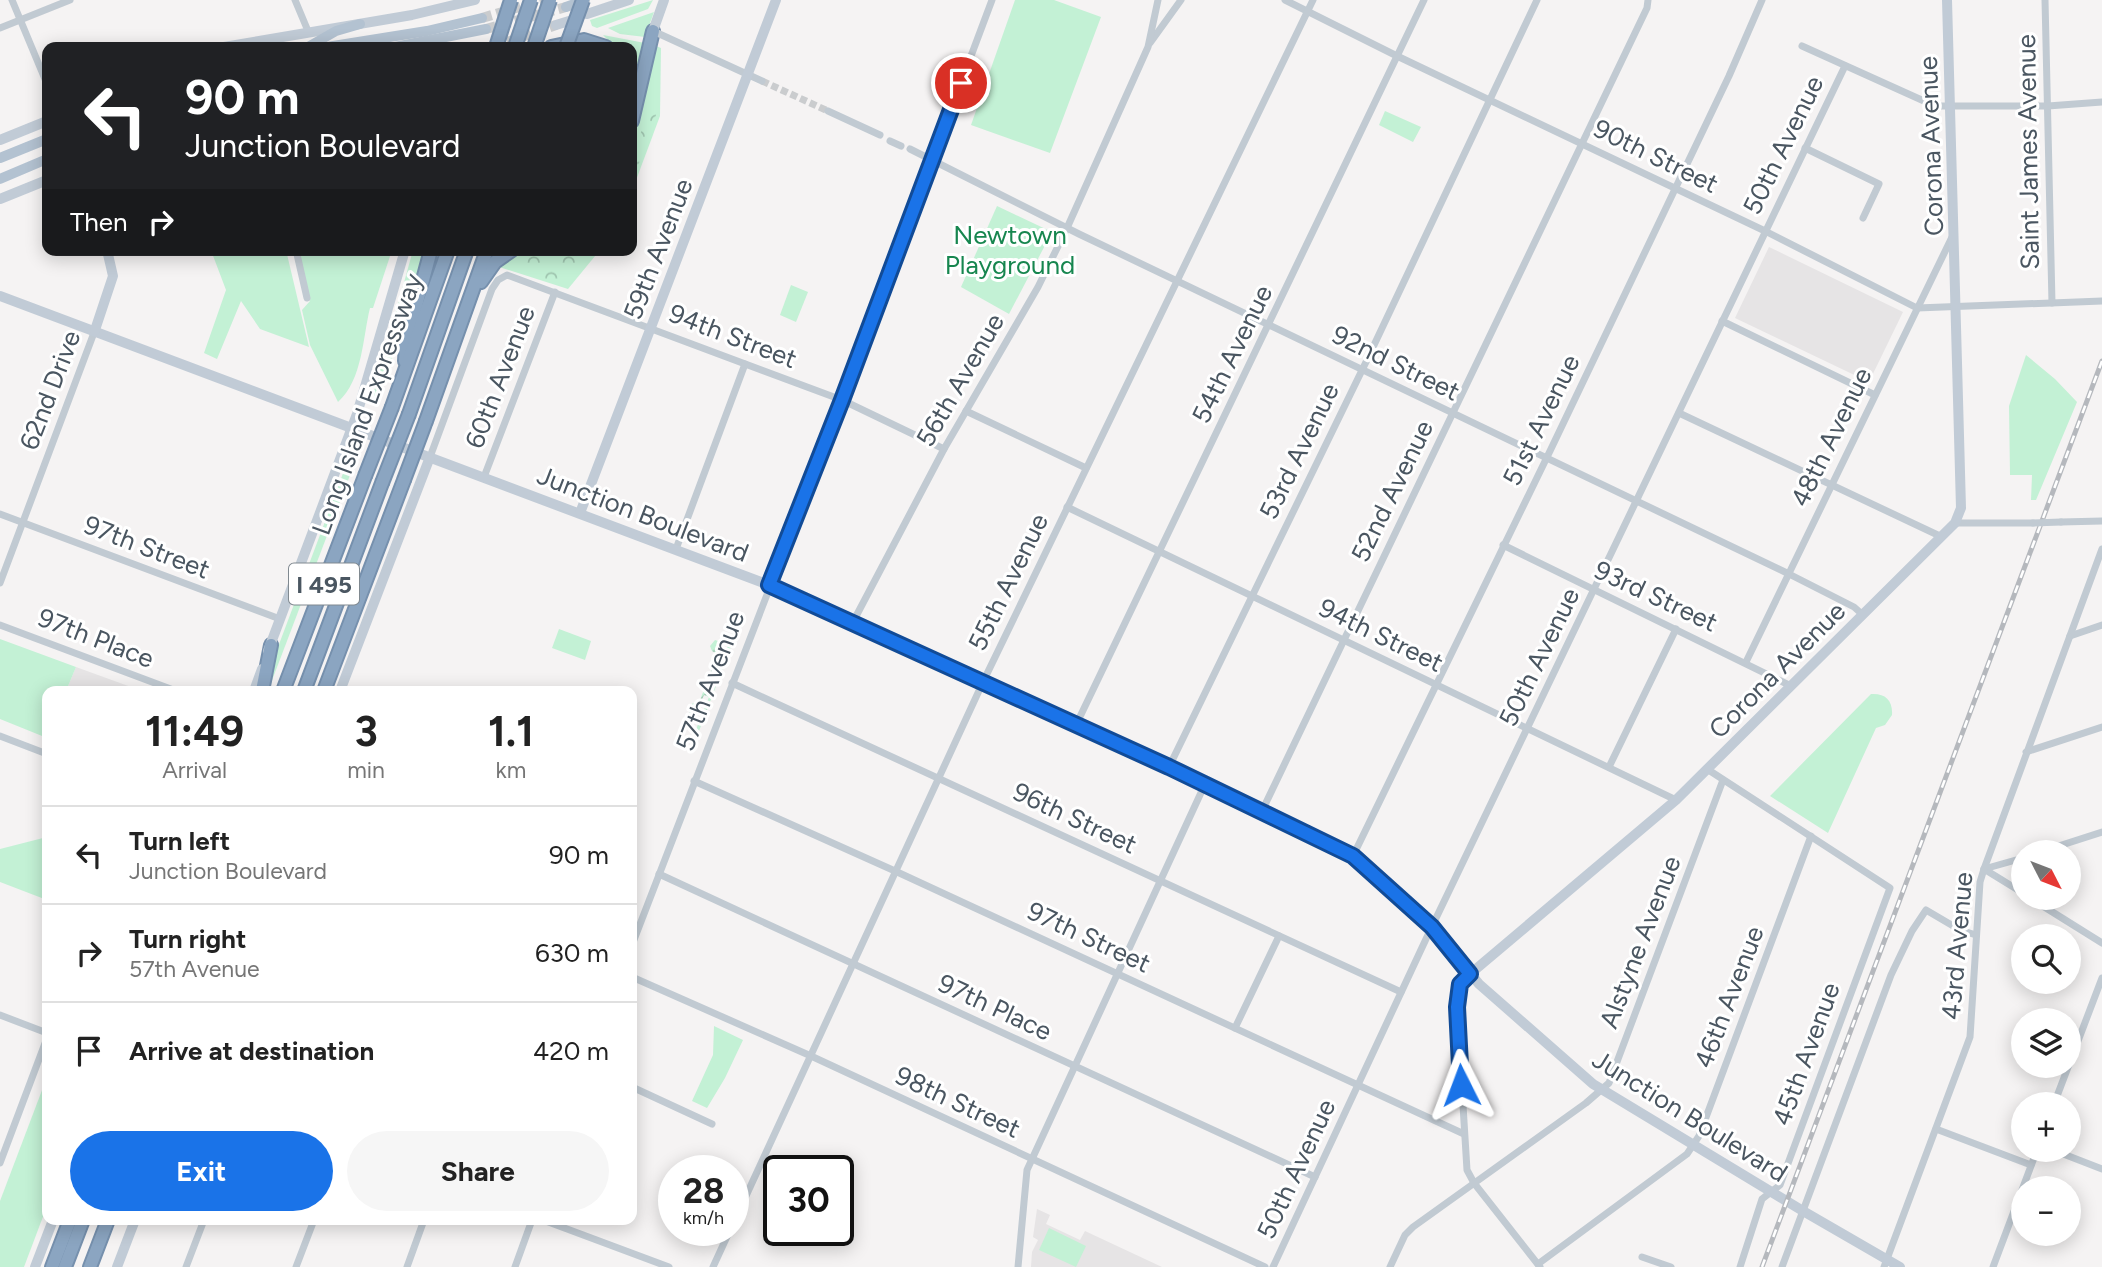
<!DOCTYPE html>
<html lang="en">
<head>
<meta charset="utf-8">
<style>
  body { margin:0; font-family:Figtree,sans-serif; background:#f6f6f6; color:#222; height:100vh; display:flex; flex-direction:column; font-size:26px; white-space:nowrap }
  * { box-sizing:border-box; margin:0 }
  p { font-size:23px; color:#767676 }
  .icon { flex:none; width:38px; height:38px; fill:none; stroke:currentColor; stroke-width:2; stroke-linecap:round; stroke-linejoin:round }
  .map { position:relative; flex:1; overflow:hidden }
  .panel { position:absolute; left:42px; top:686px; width:595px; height:539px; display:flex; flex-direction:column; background:#fff; border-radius:14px; box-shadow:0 4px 18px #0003 }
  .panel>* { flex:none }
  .banner { position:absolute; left:42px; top:42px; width:595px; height:214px; border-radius:14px; box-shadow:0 4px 18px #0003; background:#202124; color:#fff; overflow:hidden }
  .needle { width:46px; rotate:132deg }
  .buttons { position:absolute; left:2011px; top:840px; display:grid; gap:14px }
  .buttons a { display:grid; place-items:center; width:70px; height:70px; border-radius:50%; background:#fff; box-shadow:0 4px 18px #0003; font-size:35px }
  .speed { position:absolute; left:658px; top:1155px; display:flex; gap:14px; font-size:35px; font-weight:700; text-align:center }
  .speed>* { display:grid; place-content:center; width:91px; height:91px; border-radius:50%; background:#fff; box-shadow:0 4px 18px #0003; line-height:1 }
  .speed small { font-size:18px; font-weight:400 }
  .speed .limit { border:4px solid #111; border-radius:10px; background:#fff; color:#111 }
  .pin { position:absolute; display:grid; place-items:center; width:60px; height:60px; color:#fff; margin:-30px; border:4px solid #fff; border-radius:50%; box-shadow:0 2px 7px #0007 }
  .me { position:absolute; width:77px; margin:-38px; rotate:357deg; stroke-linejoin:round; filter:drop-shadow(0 0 5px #0008) }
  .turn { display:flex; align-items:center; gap:24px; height:147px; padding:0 28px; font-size:32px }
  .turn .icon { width:91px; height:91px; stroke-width:2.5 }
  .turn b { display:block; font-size:49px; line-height:60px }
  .then { display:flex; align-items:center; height:66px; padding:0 28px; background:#0003; gap:14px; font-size:26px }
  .eta { display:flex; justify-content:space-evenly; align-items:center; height:119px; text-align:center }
  .eta b { font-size:42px; font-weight:700; line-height:49px }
  .button { display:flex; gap:14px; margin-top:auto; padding:14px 28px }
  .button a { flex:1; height:80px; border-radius:42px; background:#1a73e8; color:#fff; font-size:28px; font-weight:700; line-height:80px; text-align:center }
  .button a+a { background:#f6f6f6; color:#222 }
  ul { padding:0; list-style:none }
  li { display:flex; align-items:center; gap:21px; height:98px; padding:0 28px; border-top:2px solid #e0e0e0 }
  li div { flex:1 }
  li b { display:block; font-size:26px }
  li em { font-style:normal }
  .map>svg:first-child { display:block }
  .education { fill:#e6e4e5 }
  .green { fill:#c3f1d5 }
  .forest { fill:url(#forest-crowns) }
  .garden { fill:url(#garden-furrows) }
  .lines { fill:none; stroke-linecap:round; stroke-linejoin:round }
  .street-tunnel { stroke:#caccce; stroke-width:7; stroke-dasharray:7 3.5; stroke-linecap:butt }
  .secondary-tunnel { stroke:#caccce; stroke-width:10; stroke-dasharray:10 5; stroke-linecap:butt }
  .primary-tunnel { stroke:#caccce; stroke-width:10; stroke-dasharray:10 5; stroke-linecap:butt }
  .highway-casing { stroke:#7690ad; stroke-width:16 }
  .street { stroke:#c1cad2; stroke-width:7 }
  .secondary { stroke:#c1cbd6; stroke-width:10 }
  .primary { stroke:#b3c2d1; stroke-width:10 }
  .highway { stroke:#8ba5c1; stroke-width:12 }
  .rail-casing { stroke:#b5b8bd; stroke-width:5 }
  .rail { stroke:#fff; stroke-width:2.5; stroke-dasharray:8; stroke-linecap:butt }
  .highway-bridge-casing { stroke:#7690ad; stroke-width:16; stroke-linecap:butt }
  .street-bridge { stroke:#c1cad2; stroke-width:7 }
  .highway-bridge { stroke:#8ba5c1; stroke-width:12 }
  .route-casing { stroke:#114b97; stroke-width:18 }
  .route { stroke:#1a73e8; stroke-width:12 }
  .labels { text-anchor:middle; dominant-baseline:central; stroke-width:6; stroke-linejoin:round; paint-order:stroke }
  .shield { fill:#fff; stroke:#808990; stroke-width:2 }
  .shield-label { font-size:24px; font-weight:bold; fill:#4a5661 }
  .street-label { font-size:26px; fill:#4a5661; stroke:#fff }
  .park-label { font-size:26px; fill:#17864f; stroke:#fff }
</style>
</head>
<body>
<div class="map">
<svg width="2102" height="1267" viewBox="0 0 2102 1267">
  <defs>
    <pattern id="forest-crowns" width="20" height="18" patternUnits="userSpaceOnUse" patternTransform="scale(1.75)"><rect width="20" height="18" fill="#c3f1d5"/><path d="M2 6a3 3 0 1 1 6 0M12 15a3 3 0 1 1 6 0" fill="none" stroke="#a0c6b0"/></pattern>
    <pattern id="garden-furrows" width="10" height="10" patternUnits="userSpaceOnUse" patternTransform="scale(1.75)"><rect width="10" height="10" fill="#c3f1d5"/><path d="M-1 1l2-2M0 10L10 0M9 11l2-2" fill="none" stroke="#a0c6b0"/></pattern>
  </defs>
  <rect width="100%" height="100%" fill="#f5f3f3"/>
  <g class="education">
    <polygon points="1769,247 1903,312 1869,382 1735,318"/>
    <polygon points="76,667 142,691 66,691"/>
    <polygon points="1037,1209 1050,1215 1046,1224 1080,1240 1085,1231 1162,1267 1031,1267 1032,1252 1038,1240 1033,1237"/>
  </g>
  <g class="green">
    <polygon points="653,0 648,9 597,28 592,26 590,20"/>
    <polygon points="1015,0 1054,0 1101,17 1050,153 971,125"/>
    <polygon points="654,12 645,37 620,34 608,28"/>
    <polygon points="603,35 645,43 635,85 632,76 632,47 615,47"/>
    <polygon points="656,46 661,48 660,116 632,191 632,148"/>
    <polygon points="1385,111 1421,127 1413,142 1379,125"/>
    <polygon points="997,206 1052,232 1009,314 961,287"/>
    <polygon points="219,250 286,250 309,347 260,329 241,301 217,359 204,353 226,290 212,253"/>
    <path d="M299,250H392L373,308H370C363,335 363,380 338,402L310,345L302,310L310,301Z"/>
    <polygon points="413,250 426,250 378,402 373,395"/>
    <polygon points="526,250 600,250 568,289 499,267 507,259"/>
    <polygon points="791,285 808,292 796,322 780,315"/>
    <polygon points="2026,355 2055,379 2077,402 2036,500 2031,500 2032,475 2010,475 2009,406"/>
    <polygon points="348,460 355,462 268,691 278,647"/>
    <polygon points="559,629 591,641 585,660 552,648"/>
    <polygon points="0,639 76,667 66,691 47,691 47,738 0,719"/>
    <path d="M1871,694C1885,693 1893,700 1892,715L1885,725L1876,728L1828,833L1770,796Z"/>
    <polygon points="43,838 47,838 47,900 0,882 0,849"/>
    <polygon points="714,1026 743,1040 725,1078 707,1108 692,1101 713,1055"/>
    <polygon points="47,1077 47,1206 24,1267 0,1267 0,1201"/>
    <polygon points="1049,1228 1086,1246 1076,1267 1039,1250"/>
  </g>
  <g class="forest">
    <path d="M648,99H655L656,115L632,183C632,151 645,129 648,99Z"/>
    <polygon points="536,250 595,250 569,283 565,285 514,269 515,262"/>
  </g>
  <polygon class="garden" points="734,633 735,636 699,731 695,732 709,697 704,695 695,715 690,714 689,708 693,703 699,703 716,657 717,654 712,651 710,646 715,640 721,642 723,647 718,661 722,662 732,634"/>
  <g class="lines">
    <polyline class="street-tunnel" points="762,81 828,111"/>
    <polyline class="secondary-tunnel" points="493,47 556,25"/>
    <g class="primary-tunnel">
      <polyline points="482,18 543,0"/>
      <polyline points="486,29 566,7"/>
    </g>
    <defs>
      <g id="highway">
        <polyline points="551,47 584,40 606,47"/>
        <polyline points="632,121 653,31"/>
        <polyline points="481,282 495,262 512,250"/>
        <polyline points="405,361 406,343 431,250"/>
        <polyline points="392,407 448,250"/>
        <polyline points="409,414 467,250"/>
        <polyline points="426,421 487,250"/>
        <polyline points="262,691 271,645"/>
        <polyline points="283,691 365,476"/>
        <polyline points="304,691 382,483"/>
        <polyline points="324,691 404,480"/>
        <polyline points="52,1267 70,1220"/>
        <polyline points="65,1267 83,1220"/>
        <polyline points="90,1267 108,1220"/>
      </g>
    </defs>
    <use href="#highway" class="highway-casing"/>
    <g class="street">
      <polyline points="12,0 47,84"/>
      <polyline points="295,0 308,31"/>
      <polyline points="1285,0 1397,56 1765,231 1917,308 2102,301"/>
      <polyline points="2045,0 2052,303"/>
      <polyline points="0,28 70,0"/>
      <polyline points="653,31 762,81"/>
      <polyline points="1150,43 1181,0"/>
      <polyline points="1802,46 1935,106 2048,106 2102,102"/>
      <polyline points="828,111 880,135"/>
      <polyline points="890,141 901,146"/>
      <polyline points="1805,148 1879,184 1863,218"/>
      <polyline points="910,149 1079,234 1789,574 1854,607 1863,615"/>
      <polyline points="296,250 307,298"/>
      <polyline points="1722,321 1875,395"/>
      <polyline points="966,411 1086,468"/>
      <polyline points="1679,413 1942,537"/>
      <polyline points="430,457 492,289 498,280 507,275 842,400 944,449"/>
      <polyline points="484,477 555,292"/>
      <polyline points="1067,507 1676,800"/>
      <polyline points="0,514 280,619"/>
      <polyline points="2061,522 2102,521"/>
      <polyline points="1955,523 2033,523"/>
      <polyline points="1503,545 1791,686"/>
      <polyline points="676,549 745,364"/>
      <polyline points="0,583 95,330"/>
      <polyline points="853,622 944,449 1038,287 1067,228 1148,47 1158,0"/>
      <polyline points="0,625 176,691"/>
      <polyline points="2070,636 2102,625"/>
      <polyline points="1746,662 1953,235"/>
      <polyline points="732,683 1401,992"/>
      <polyline points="1076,725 1424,0"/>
      <polyline points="0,736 47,754"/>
      <polyline points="2026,752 2102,727"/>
      <polyline points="1169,767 1366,362 1537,0"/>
      <polyline points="1609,767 1676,629"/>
      <polyline points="1707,769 1890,888 1780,1185 1762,1199 1740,1267"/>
      <polyline points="694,781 895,871 1464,1134"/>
      <polyline points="1262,811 1647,8 1648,0"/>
      <polyline points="2040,852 2102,832"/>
      <polyline points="1353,856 1550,451 1729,76 1762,0"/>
      <polyline points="1984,869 2023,893"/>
      <polyline points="1984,869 2023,858"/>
      <polyline points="659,874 1315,1177"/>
      <polyline points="2030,898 2102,943"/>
      <polyline points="632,945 842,400 992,0"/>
      <polyline points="1470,974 1460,984 1457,1008 1467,1170 1474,1183 1540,1267"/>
      <polyline points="632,977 811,1056 1265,1267"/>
      <polyline points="0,1015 47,1033"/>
      <polyline points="1235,1028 1279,936"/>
      <polyline points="632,1087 712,1124"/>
      <polyline points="2054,1104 2102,978"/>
      <polyline points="1936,1129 2031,1165"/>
      <polyline points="2053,1150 2102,1169"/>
      <polyline points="0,1163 47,1038"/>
      <polyline points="543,1220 669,1267"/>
      <polyline points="733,1224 983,682 1313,0"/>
      <polyline points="1642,1257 1671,1267"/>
      <polyline points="1538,1264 1687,1154 1699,1136 1811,836"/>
      <polyline points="186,1267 204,1220"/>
      <polyline points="296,1267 314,1220"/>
      <polyline points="407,1267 424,1220"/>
      <polyline points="515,1267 532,1220"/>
      <polyline points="713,1267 730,1230"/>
      <polyline points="1018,1267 1027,1170 1205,784"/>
      <polyline points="1273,1267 1426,939 1845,66"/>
      <polyline points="1390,1267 1405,1235 1413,1227 1586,1103 1609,1083 1723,780"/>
      <polyline points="1782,1267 1891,975 1912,931 1926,910 1960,930 1976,935"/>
      <polyline points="1884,1267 1970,1037 1980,882 1984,869 2102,549"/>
      <polyline points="1993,1267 2037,1150"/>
    </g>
    <g class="secondary">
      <polyline points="587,14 629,0"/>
      <polyline points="556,25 569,21"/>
      <polyline points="653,31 664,0"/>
      <polyline points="224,47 412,15 475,0"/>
      <polyline points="0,140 47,121"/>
      <polyline points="0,199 47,180"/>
      <polyline points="0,296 769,585 1262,811 1353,856 1432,927 1479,984 1593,1084 1803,1211 1900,1267"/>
      <polyline points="95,330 113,276 107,250"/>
      <polyline points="580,513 776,0"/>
      <polyline points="268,651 357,414 405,250"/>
      <polyline points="254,691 262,669"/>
      <polyline points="340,691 430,457"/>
      <polyline points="1470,974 1676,800 1955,523 1961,508 1947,0"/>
      <polyline points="35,1267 53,1220"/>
      <polyline points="117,1267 135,1220"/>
    </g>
    <g class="primary">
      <polyline points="566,7 585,0"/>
      <polyline points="308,47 336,31 360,24"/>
      <polyline points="327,47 427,31 482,18"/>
      <polyline points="395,47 486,29"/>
      <polyline points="0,158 47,139"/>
      <polyline points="0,179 47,159"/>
    </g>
    <use href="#highway" class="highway"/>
    <defs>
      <polyline id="rail" points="1762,1267 2102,361"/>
    </defs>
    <use href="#rail" class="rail-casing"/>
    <use href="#rail" class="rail"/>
    <defs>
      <g id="highway-bridge">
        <polyline points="496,47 511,0"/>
        <polyline points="515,47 531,0"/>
        <polyline points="534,47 550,0"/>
        <polyline points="566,47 583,0"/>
        <polyline points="365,476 392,407"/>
        <polyline points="404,480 426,421"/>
        <polyline points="382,483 409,414"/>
      </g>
    </defs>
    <use href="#highway-bridge" class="highway-bridge-casing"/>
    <polyline class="street-bridge" points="2033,523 2061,522"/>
    <use href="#highway-bridge" class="highway-bridge"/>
  </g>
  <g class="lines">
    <defs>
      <polyline id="route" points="961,83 842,400 769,585 1169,767 1353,856 1432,927 1470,974 1460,984 1457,1007 1461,1085"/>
    </defs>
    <use href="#route" class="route-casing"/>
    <use href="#route" class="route"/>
  </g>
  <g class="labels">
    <rect class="shield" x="289" y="563.5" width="70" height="41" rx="5"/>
    <g class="shield-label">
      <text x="324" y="584">I 495</text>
    </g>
    <g class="street-label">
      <text transform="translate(1783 145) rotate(-64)">50th Avenue</text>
      <text transform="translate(1931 146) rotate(-92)">Corona Avenue</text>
      <text transform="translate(2028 152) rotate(-91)">Saint James Avenue</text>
      <text transform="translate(1656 156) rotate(26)">90th Street</text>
      <text transform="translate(658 249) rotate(-69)">59th Avenue</text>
      <text transform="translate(733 336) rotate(21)">94th Street</text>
      <text transform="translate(1232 354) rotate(-64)">54th Avenue</text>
      <text transform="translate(1396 363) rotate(26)">92nd Street</text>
      <text transform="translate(500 377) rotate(-69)">60th Avenue</text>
      <text transform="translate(960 380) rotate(-60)">56th Avenue</text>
      <text transform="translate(50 390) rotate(-69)">62nd Drive</text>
      <text transform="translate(367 404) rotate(-70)">Long Island Expressway</text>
      <text transform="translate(1541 420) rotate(-64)">51st Avenue</text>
      <text transform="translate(1831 437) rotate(-64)">48th Avenue</text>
      <text transform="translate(1299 451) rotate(-64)">53rd Avenue</text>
      <text transform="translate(1392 491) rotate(-64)">52nd Avenue</text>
      <text transform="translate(643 514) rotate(21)">Junction Boulevard</text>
      <text transform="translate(147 547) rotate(21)">97th Street</text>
      <text transform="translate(1008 582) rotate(-64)">55th Avenue</text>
      <text transform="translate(1656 596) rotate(25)">93rd Street</text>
      <text transform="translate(1381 635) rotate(26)">94th Street</text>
      <text transform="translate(96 638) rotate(21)">97th Place</text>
      <text transform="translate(1539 657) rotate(-64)">50th Avenue</text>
      <text transform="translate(1777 670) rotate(-45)">Corona Avenue</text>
      <text transform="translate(710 681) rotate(-69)">57th Avenue</text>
      <text transform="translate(1075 818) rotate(25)">96th Street</text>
      <text transform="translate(1089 937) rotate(25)">97th Street</text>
      <text transform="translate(1640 942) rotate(-69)">Alstyne Avenue</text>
      <text transform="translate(1957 946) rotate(-85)">43rd Avenue</text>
      <text transform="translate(1729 997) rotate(-69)">46th Avenue</text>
      <text transform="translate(995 1007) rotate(25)">97th Place</text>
      <text transform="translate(1806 1054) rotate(-70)">45th Avenue</text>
      <text transform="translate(958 1102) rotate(25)">98th Street</text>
      <text transform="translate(1690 1116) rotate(32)">Junction Boulevard</text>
      <text transform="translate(1296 1169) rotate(-65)">50th Avenue</text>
    </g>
    <g class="park-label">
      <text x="1010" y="235">Newtown<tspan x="1010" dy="30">Playground</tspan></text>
    </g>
  </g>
</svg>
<div class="buttons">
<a><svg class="needle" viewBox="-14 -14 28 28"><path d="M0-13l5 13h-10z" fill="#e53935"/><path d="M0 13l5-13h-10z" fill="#767676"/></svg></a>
<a><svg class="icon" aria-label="search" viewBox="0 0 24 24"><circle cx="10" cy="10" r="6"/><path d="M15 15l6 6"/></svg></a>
<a><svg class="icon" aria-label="layers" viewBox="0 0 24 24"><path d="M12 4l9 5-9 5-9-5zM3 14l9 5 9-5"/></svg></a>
<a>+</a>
<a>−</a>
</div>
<div class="speed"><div>28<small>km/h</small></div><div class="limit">30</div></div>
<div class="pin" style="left:961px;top:83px;background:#d93025"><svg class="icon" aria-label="arrive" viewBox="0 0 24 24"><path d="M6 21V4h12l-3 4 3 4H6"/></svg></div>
<svg class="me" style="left:1461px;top:1085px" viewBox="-20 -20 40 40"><path d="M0-17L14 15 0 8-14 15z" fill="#1a73e8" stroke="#fff" stroke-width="4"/></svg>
<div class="banner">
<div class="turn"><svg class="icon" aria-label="left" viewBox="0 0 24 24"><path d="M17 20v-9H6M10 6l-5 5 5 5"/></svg><div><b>90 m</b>Junction Boulevard</div></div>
<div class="then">Then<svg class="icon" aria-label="right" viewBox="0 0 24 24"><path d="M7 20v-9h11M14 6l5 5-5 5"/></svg></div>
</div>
<section class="panel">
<div class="eta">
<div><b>11:49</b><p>Arrival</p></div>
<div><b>3</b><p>min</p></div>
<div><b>1.1</b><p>km</p></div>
</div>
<ul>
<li><svg class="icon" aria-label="left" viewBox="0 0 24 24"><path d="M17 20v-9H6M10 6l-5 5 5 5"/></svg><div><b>Turn left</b><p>Junction Boulevard</p></div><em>90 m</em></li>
<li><svg class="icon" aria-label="right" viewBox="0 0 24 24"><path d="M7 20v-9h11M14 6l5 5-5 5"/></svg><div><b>Turn right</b><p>57th Avenue</p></div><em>630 m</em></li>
<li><svg class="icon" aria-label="arrive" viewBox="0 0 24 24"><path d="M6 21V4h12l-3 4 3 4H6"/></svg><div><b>Arrive at destination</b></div><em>420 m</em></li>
</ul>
<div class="button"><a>Exit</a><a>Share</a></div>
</section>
</div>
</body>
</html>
